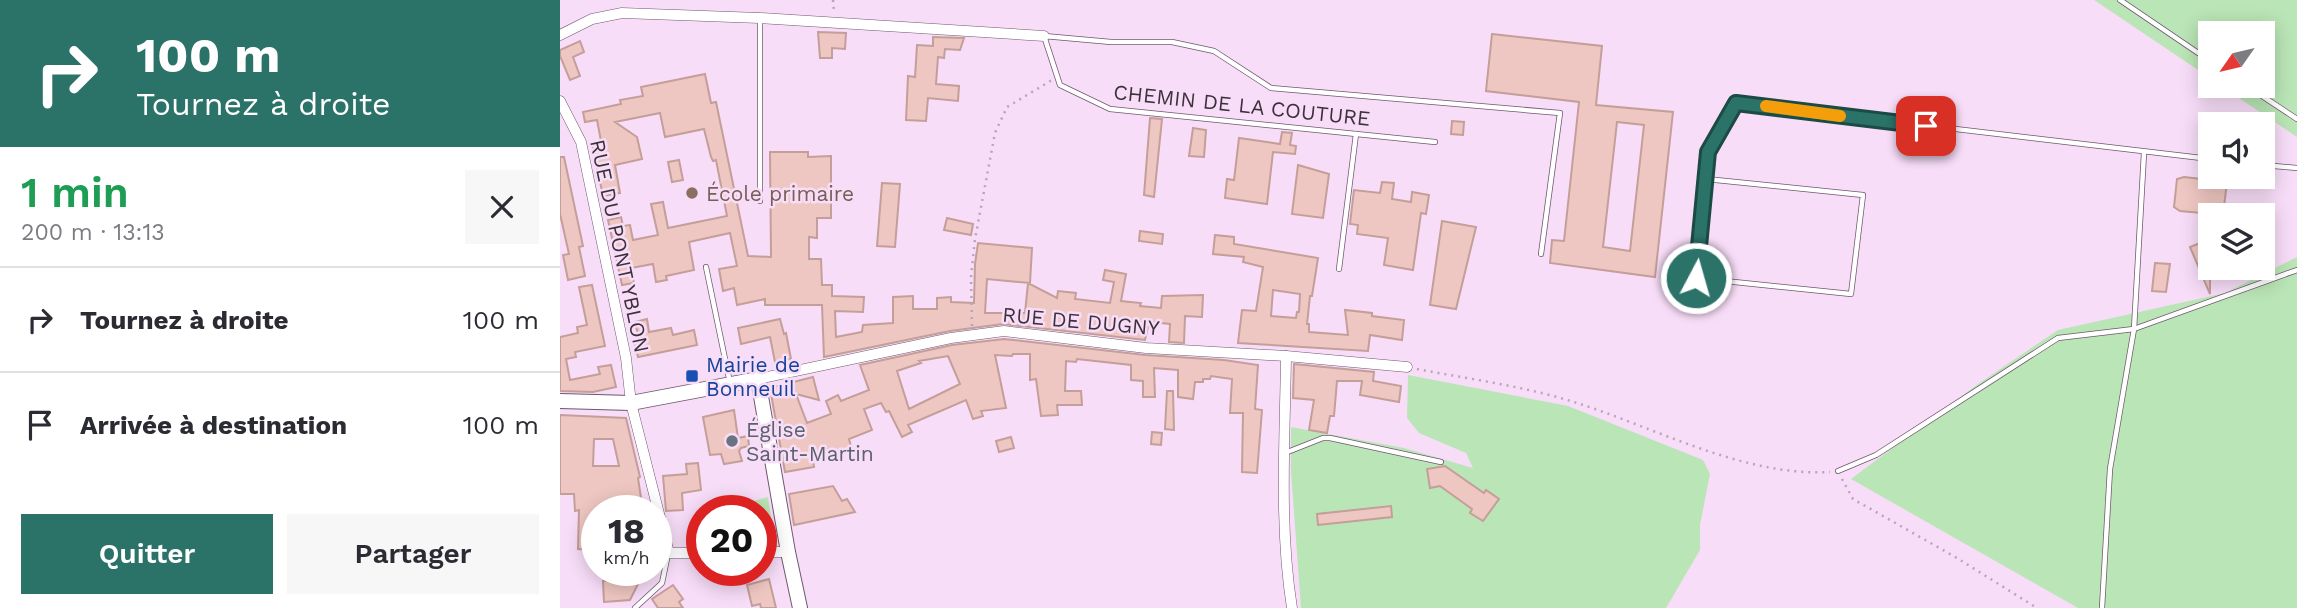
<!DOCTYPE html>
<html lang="fr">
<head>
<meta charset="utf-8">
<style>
  body { margin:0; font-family:"Work Sans",sans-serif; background:#f7f7f7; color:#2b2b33; height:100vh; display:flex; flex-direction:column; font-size:26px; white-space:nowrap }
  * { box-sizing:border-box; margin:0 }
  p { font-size:23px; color:#7c7c81 }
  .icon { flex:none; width:38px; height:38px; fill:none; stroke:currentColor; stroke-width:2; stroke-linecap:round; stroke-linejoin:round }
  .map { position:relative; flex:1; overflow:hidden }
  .details { display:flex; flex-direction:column; background:#fff; width:560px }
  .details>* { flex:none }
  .top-card { background:#2b7268; color:#fff; overflow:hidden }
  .needle { width:46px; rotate:236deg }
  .controls { position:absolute; left:1638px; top:21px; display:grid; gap:14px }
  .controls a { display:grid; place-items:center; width:77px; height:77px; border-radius:0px; background:#fff; box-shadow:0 4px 18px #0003; font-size:35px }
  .speed { position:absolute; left:21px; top:495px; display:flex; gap:14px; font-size:35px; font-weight:700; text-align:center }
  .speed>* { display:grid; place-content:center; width:91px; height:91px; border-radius:50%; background:#fff; box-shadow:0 4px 18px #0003; line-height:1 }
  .speed small { font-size:18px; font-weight:400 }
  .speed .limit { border:10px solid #d22; background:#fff; color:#111 }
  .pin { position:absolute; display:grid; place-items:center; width:60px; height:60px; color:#fff; margin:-30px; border-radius:14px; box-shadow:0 4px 10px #0006 }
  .me { position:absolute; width:77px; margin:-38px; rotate:6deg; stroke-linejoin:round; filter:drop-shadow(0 0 5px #0008) }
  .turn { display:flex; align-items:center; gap:24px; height:147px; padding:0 21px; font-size:32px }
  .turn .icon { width:91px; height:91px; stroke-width:2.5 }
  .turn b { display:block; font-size:49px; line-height:60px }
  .round { display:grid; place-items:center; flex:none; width:74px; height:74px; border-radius:0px; background:#f7f7f7 }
  .headline { display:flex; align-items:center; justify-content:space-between; height:119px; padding:0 21px }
  h1 { font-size:42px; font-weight:600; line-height:52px; color:#1e9e55 }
  .button { display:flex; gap:14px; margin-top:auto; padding:14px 21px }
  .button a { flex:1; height:80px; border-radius:0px; background:#2b7268; color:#fff; font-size:28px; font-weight:600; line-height:80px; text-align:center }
  .button a+a { background:#f7f7f7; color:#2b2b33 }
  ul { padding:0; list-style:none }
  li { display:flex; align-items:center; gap:21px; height:105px; padding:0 21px; border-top:2px solid #e1e1e2 }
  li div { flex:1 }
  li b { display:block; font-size:26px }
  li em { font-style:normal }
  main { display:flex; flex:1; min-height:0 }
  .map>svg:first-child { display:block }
  .green { fill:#bae5b6 }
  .building { fill:#efc7c2; stroke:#c49e99; stroke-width:2; fill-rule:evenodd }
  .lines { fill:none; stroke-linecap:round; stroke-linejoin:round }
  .lane-casing { stroke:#6f576e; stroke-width:6 }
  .street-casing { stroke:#6f576e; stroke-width:11 }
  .secondary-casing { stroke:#6f576e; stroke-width:16 }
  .path { stroke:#b9a4b9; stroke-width:2.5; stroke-dasharray:2 5; stroke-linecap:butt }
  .lane { stroke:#fff; stroke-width:4.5 }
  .street { stroke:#fff; stroke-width:10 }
  .secondary { stroke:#fff; stroke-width:14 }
  .route-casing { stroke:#1c4a44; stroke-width:18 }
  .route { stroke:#2b7268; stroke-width:12 }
  .slow { stroke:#f59e0b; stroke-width:12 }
  .education-dot { fill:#8d6e63; stroke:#f8ddf8; stroke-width:2.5 }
  .transit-dot { fill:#1a4fb4; stroke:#f8ddf8; stroke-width:2.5 }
  .worship-dot { fill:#6b7280; stroke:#f8ddf8; stroke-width:2.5 }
  .labels { text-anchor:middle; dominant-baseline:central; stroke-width:5; stroke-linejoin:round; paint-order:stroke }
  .street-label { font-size:21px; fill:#3c313b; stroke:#f8ddf8 }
  .education-label { font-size:21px; fill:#785e54; stroke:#f8ddf8; text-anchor:start }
  .transit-label { font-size:21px; fill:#164399; stroke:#f8ddf8; text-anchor:start }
  .worship-label { font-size:21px; fill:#5b616d; stroke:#f8ddf8; text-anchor:start }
</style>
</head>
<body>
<main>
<section class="details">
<div class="top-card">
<div class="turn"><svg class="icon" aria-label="right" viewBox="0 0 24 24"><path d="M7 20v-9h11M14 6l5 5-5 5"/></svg><div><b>100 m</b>Tournez à droite</div></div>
</div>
<div class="headline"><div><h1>1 min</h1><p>200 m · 13:13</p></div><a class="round"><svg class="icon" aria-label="close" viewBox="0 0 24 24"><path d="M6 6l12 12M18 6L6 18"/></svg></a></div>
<ul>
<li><svg class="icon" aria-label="right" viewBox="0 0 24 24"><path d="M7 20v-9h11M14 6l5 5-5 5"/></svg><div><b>Tournez à droite</b></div><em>100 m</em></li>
<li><svg class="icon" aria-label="arrive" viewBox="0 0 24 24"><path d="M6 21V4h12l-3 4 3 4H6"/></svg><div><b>Arrivée à destination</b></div><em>100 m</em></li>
</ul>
<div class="button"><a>Quitter</a><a>Partager</a></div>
</section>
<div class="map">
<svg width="1737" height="608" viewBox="0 0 1737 608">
  <rect width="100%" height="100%" fill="#f8ddf8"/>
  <g class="green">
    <polygon points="1534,0 1737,0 1737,137 1661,86 1703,86 1703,33 1650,33 1650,78"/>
    <polygon points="1737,257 1737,608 1518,608 1291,479 1418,384 1498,330 1665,293"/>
    <polygon points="848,375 1008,406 1143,460 1150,474 1140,525 1140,550 1106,608 741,608 731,471 731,427 844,448 913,468 906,453 859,433 847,418"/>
    <polygon points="208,497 214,537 201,540 201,511 158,511"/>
  </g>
  <g class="building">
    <polygon points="258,32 286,33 285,49 272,48 272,58 260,58"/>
    <path d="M932,34L1042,46L1036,105L1113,112L1095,277L990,263L992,240L1004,241L1019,102L926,91ZM1057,122L1084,125L1070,251L1043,247Z"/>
    <polygon points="373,37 404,38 400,50 385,49 384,58 378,57 376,84 399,86 398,101 368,98 366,121 346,120 348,76 355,77 357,45 373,46"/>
    <polygon points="20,41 24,52 13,57 20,76 10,80 0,56 0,50"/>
    <polygon points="145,74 151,103 156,102 188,256 211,257 210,152 248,152 248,157 271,156 271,218 257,218 257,238 249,237 249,259 261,259 262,285 272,285 272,296 304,297 303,312 275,311 276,337 302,332 303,325 333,323 333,297 353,296 353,309 377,309 377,298 391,297 391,302 414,303 415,264 418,243 472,248 470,283 427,279 425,313 465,313 468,283 497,298 498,291 516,293 515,299 550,303 554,282 543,280 545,270 566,274 561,301 581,303 580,306 601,308 602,296 643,295 642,317 625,316 624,343 609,342 610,324 601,323 589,322 585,340 443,324 390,331 264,357 262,305 205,305 205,299 177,305 174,288 163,291 159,269 177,266 170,233 129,242 134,270 106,276 107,280 96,282 93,264 71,268 74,283 62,285 48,220 61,217 63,226 70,225 73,240 98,235 91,204 103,202 108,228 167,216 156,160 153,161 151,157 144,129 105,137 100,113 55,122 77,137 82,159 55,165 60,193 43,196 32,143 41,141 37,120 25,122 23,112 61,104 60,100 83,96 81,87"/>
    <polygon points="590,118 602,119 594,197 584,195"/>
    <polygon points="892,121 904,122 903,135 891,134"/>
    <polygon points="633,128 646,130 644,157 629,156"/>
    <polygon points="722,132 732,133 730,145 736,146 735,154 713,152 707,204 665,198 667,179 674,180 679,138 720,144"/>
    <polygon points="0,157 4,157 23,246 19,247 25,276 8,280 3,255 9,254 0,214"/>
    <polygon points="119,160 123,180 112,182 108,162"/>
    <polygon points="738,165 769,174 763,218 732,214"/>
    <polygon points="1624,177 1667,182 1663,215 1620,211 1614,207 1617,179"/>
    <polygon points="822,182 834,183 832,199 851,202 852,192 869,195 866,214 861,213 853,270 824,265 828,238 797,234 798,225 790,224 794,190 820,193"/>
    <polygon points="322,183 340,184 335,247 317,246"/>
    <polygon points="387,218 413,224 411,235 384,230"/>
    <polygon points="882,221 916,227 896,309 870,305"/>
    <polygon points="580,231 603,234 602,244 579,241"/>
    <path d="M655,235L674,237V244L758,258L752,296H750L747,324H749V332L788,335L785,310L812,313V316L844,320L842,340L810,335L808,351L678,343L682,310L696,311L703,267L683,262L684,257L653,254ZM713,290L740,294L739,312H737L736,318L711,316Z"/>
    <polygon points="1650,239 1650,268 1676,268 1650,279 1650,294 1630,247"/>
    <polygon points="1595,263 1610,264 1606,292 1592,291"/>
    <polygon points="32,285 45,346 15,352 16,357 6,359 10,380 40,374 38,367 51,365 56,387 33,392 0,391 0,337 18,333 17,327 27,325 19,287"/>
    <polygon points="87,319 89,332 111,328 113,335 134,330 137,345 78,357 75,344 80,343 75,322"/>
    <polygon points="220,319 224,334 226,333 231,359 215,362 210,337 181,344 178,328"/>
    <path d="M444,339L585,355L664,360L698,365L695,409L702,410L697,473L682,472L683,413H670L672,379L651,376L650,379H643V382H635L633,399L618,397V370L594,368L595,397H583V381L571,380V365L517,359L516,362L506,361L505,391H521L522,405H497L498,415L481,416L476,379L470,380V354H453L452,356L435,355L446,408L421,411L423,416L413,419L406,400L348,425L352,432L342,437L329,411L326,412L321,403L304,409L312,430L289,439L292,450L253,460L254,467L225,472L210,388L253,377L259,400L236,394L247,423L271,414L266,401L278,395L281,401L309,390L300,365L392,345ZM388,356L400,384L349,409L337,371L361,363L359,361Z"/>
    <polygon points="734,364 814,372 813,381 841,386 839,402 800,395 802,381 777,381 774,416 770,416 767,433 749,430 754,400 733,398"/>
    <polygon points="607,391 613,391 614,430 605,429"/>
    <polygon points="174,410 178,438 188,436 189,446 181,448 179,451 182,461 164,464 161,454 150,455 143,417"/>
    <path d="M0,415L66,418L80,477L78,478L83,511H37V521H33L31,550L18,549L19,510L15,511L14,494H0ZM34,439H53L59,466H33Z"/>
    <polygon points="592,432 602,433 601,445 591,444"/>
    <polygon points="451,437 454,448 439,452 436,441"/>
    <polygon points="138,463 141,490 122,493 123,510 106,511 103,476 127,474 126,464"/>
    <polygon points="885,466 924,493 926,490 939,499 923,521 910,513 912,509 880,486 870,488 867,469"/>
    <polygon points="273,486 282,501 287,499 295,512 234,525 229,494"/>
    <polygon points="831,506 832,517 758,525 757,514"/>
    <polygon points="81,578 70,600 44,602 43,581"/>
    <polygon points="209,579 216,608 201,608 200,604 192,606 187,585"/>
    <polygon points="113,585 123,599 119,602 123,608 98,608 92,599"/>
  </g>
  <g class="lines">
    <defs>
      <g id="lane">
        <polyline points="1560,0 1650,61"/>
        <polyline points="1687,86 1737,119"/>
        <polyline points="875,142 550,109 500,85 484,36 551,42 612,42 654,51 711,88 1000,113 981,254"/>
        <polyline points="1703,165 1737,168"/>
        <polyline points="1146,179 1303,195 1291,294 1136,278 1148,152 1176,103 1650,159"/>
        <polyline points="200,201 200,19"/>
        <polyline points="146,267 170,383"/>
        <polyline points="779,269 796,134"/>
        <polyline points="725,453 763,438 770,438 881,462"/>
        <polyline points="1278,471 1316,455 1498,338 1574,329 1737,270"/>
        <polyline points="75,608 102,583 108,554"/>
        <polyline points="1542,608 1550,469 1574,329 1584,153"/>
      </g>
      <g id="street">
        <polyline points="0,35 32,19 62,13 200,18 484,36"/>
        <polyline points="0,101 21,142 66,358 71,403 109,553 142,553"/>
        <path d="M726,356C725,439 719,526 732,608"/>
        <polyline points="198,379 391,338 444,331 586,348 726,356 847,367"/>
        <polyline points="201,552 228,552"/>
      </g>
      <polyline id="secondary" points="0,401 71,403 198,379 228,552 240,608"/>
    </defs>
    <use href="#lane" class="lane-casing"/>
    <use href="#street" class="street-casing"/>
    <use href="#secondary" class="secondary-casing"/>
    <g class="path">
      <polyline points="273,0 274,12"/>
      <polyline points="412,326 411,277 415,239 435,133 447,107 492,80"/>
      <path d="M857,369C909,379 963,386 1014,402C1094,427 1184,477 1270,472"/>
      <polyline points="1282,479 1293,499 1397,558 1477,608"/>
    </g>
    <use href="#lane" class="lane"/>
    <use href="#street" class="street"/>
    <use href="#secondary" class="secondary"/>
  </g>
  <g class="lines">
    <defs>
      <polyline id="route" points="1136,278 1148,152 1176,103 1366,126"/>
    </defs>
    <use href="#route" class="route-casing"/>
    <use href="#route" class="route"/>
    <polyline class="slow" points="1206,106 1280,116"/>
  </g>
  <circle class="education-dot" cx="132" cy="193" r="7"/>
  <rect class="transit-dot" x="125" y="369" width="14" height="14" rx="3.5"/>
  <circle class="worship-dot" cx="172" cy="441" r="7"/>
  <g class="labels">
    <g class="street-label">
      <text transform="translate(682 105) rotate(6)">CHEMIN DE LA COUTURE</text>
      <text transform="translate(60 246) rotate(78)">RUE DU PONT YBLON</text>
      <text transform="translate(521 321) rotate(5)">RUE DE DUGNY</text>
    </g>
    <g class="education-label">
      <text x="146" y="193">École primaire</text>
    </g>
    <g class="transit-label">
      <text x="146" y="364">Mairie de<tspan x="146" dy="24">Bonneuil</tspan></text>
    </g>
    <g class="worship-label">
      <text x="186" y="429">Église<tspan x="186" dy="24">Saint-Martin</tspan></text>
    </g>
  </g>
</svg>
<div class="controls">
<a><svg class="needle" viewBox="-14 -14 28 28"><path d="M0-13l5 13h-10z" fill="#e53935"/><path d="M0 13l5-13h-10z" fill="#7c7c81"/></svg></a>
<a><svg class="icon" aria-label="sound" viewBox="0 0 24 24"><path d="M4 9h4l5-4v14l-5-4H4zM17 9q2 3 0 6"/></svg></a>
<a><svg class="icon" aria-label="layers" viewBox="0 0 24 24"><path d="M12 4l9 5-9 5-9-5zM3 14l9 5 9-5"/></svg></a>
</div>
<div class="speed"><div>18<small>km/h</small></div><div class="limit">20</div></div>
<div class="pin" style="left:1366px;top:126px;background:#d93025"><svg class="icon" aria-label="arrive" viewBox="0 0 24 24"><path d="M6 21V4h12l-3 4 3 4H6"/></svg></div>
<svg class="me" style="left:1136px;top:278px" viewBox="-20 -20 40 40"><circle r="17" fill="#2b7268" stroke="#fff" stroke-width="3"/><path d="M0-11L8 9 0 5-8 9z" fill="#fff"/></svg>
</div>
</main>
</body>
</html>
